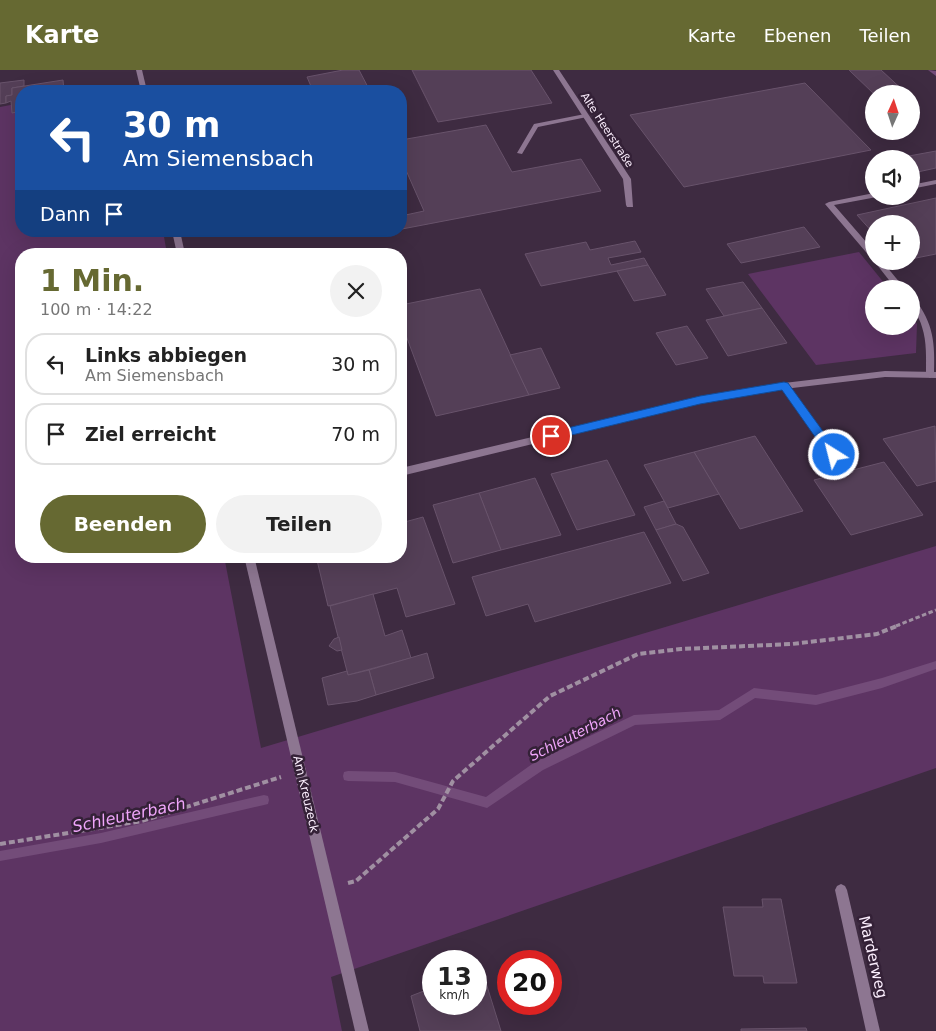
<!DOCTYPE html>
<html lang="de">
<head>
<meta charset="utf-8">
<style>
  body { margin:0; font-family:"DejaVu Sans",sans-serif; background:#f2f2f2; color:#222; height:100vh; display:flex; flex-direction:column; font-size:19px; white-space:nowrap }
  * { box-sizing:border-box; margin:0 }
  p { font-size:16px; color:#767676 }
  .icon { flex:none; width:28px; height:28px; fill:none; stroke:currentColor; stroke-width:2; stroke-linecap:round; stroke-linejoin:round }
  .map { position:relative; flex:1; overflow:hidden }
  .details { position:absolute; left:15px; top:178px; width:392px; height:315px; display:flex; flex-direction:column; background:#fff; border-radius:20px; box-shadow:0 5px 20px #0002 }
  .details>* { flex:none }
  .top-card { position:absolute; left:15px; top:15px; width:392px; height:152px; border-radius:20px; box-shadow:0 5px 20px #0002; background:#1a4fa0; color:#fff; overflow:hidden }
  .needle { width:32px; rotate:3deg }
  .fabs { position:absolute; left:865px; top:15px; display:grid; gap:10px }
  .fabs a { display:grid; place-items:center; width:55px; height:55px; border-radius:50%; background:#fff; box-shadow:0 5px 20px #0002; font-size:25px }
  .speed { position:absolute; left:422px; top:880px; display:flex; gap:10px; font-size:25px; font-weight:700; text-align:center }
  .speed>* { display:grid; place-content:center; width:65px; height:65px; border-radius:50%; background:#fff; box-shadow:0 5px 20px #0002; line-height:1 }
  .speed small { font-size:12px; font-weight:400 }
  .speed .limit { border:8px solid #d22; background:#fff; color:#111 }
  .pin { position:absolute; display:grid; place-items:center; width:42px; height:42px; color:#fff; margin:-21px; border:2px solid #fff; border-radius:50%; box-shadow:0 1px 5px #0007 }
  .me { position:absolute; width:55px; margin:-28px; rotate:324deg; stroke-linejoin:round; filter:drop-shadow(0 0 4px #0008) }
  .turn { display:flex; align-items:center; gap:18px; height:105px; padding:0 25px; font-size:22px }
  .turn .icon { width:65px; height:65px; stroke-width:2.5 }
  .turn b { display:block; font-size:35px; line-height:42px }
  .then { display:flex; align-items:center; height:48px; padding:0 25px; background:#0003; gap:10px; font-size:19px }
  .round { display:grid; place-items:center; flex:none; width:52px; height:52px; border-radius:26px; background:#f2f2f2 }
  .summary { display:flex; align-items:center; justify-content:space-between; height:85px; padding:0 25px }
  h1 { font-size:30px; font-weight:600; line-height:38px; color:#666932 }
  .cta { display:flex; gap:10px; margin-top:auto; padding:10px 25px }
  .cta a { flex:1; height:58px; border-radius:30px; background:#666932; color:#fff; font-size:20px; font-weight:600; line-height:58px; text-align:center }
  .cta a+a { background:#f2f2f2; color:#222 }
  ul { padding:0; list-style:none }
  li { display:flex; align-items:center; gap:15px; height:62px; margin:0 10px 8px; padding:0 15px; border:2px solid #e0e0e0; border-radius:20px }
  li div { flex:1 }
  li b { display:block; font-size:19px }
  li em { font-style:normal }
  header { display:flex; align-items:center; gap:30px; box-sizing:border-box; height:70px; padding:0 25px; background:#666932; color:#fff }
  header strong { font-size:24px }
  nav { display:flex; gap:28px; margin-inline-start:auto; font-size:18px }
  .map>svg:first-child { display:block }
  .green { fill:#5d3463 }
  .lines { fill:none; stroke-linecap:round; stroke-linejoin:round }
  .stream { fill:#734c79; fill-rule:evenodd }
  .building { fill:#543f57; stroke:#68536b }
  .path-far1 { stroke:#a090a2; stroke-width:3; stroke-dasharray:4.5 2.5; stroke-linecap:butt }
  .path { stroke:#a090a2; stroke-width:4; stroke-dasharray:6 3; stroke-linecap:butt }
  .lane { fill:#8d7691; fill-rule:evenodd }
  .street { fill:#8d7691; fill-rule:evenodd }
  .route { fill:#1a73e8; stroke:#114b97 }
  .labels { text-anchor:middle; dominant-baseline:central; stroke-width:5; stroke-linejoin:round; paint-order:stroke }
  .far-street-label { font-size:11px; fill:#fbeefd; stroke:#342137 }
  .street-label { font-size:12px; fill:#fbeefd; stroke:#342137 }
  .water-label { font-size:14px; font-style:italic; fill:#f0a6fb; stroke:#342137 }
  .near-street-label { font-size:15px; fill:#fbeefd; stroke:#342137 }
  .near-water-label { font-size:16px; font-style:italic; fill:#f0a6fb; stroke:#342137 }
</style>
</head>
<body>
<header>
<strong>Karte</strong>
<nav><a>Karte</a><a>Ebenen</a><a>Teilen</a></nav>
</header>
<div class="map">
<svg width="936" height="961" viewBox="0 0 936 961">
  <rect width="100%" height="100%" fill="#3e2b41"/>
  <g class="green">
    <polygon points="21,33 21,161 163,161 167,184 21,184 21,486 224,486 261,678 936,476 936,698 331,907 342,961 0,961 0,37"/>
    <polygon points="859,182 889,219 874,219 874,256 911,256 911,247 917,254 916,283 816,295 748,204"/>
  </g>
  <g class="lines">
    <g class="stream">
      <polygon points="928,0 936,1 936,6"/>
      <polygon points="936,591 936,599 882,618 816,635 755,628 720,650 635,655 543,700 487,738 395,712 348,711 344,710 343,706 344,702 348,701 395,702 486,727 535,692 634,645 719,640 754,618 816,625 882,608"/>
      <polygon points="264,725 268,726 269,730 268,734 264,735 101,773 0,791 0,781 101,763"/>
    </g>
  </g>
  <g class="building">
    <polygon points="343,0 359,0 370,21 313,21 307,7"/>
    <polygon points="412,0 531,0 552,33 438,52"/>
    <polygon points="849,0 881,0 907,24 874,24"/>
    <polygon points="24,10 24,16 12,18 12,25 6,26 6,33 0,34 0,13"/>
    <polygon points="63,10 64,21 21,21 21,41 12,43 11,31 6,33 6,26 12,25 12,18"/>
    <polygon points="805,13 871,80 684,117 630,45"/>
    <polygon points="486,55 512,102 581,89 601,121 402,159 401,146 424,141 405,98 401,99 401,70"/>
    <polygon points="936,81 936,98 913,103 911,101 911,89 898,88"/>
    <polygon points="936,128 936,184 911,189 911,154 874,154 874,164 857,145"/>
    <polygon points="804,157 820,177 741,193 727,174"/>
    <polygon points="635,171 641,182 608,188 611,195 644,188 648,195 541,216 525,184 586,172 590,180"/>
    <polygon points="648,195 666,225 634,231 617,201"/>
    <polygon points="743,212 762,238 724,246 706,219"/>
    <polygon points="480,219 529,325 436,346 401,252 401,235"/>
    <polygon points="762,238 787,273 728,286 706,250"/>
    <polygon points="687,256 708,288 676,295 656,263"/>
    <polygon points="541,278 560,318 529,325 510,285"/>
    <polygon points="935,356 936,411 917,416 883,369"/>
    <polygon points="755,366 803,441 740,459 694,382"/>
    <polygon points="694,382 719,424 668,438 644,395"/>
    <polygon points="607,390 635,445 577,460 551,404"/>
    <polygon points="884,392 923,445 851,465 814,410"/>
    <polygon points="535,408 561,465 501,480 479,423"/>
    <polygon points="479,423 501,480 453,493 433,435"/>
    <polygon points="664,431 676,454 656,460 644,437"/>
    <polygon points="423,447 455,534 406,547 397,518 328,536 316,486 401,486 401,453"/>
    <polygon points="676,454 683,457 709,503 683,511 656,460"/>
    <polygon points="644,462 671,513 535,552 528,534 486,546 472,507"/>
    <polygon points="373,524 385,566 402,560 411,588 348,605 330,536"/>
    <polygon points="339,567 342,580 337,581 329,576 334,569"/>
    <polygon points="427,583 434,608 376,625 369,600"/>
    <polygon points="369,600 376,625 357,631 328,635 322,608 347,601 348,605"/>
    <polygon points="762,829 781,829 797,913 764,913 763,906 734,906 723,837 763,837"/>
    <polygon points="482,900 501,961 420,961 411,926 434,917 434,934 476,934 476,902"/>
    <polygon points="806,958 807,961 741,961 741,959"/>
  </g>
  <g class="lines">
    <polyline class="path-far1" points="896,556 936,540"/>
    <g class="path">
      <polyline points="0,774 142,751 281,707"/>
      <polyline points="348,813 356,811 438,739 453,711 550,626 638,584 681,579 792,574 877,564 899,555"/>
    </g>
    <g class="lane">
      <polygon points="585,44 587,45 587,47 538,57 522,84 517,83 534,54"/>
      <polygon points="936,110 936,114 911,119 911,115"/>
      <polygon points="874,123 874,126 877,127 834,135 874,181 874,188 871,188 825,134 829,132"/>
      <polygon points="874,191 882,191 905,219 896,219"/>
      <path d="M911,227L914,228C934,254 935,273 934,305L930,308L926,305C926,289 927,272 922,257C919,245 911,240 911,227Z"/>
      <polygon points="784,313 787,314 837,382 839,385 837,388 831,388 781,318 780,316"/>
    </g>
    <g class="street">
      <polygon points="136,0 142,0 147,21 141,21"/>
      <polygon points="553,0 559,0 631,109 633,137 627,137 626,135 623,109"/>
      <polygon points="172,161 180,161 185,184 177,184"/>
      <polygon points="885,301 936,302 936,308 885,307 784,319 701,333 401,406 401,398 701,327 784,313"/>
      <polygon points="244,486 254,486 369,961 355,961"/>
      <polygon points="841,814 845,816 847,820 880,961 866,961 835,820 837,816"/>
    </g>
  </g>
  <polygon class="route" points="784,312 788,313 838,382 839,385 838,388 830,388 782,320 700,334 551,370 546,366 551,362 700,326"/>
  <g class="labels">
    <g class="far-street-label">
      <text transform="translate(607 60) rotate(57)">Alte Heerstraße</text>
    </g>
    <g class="street-label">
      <text transform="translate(306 724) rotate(77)">Am Kreuzeck</text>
    </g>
    <g class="water-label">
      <text transform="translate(575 664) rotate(-27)">Schleuterbach</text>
    </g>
    <g class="near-street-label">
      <text transform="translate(873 887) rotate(77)">Marderweg</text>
    </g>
    <g class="near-water-label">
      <text transform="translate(129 745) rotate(-12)">Schleuterbach</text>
    </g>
  </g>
</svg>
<div class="fabs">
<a><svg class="needle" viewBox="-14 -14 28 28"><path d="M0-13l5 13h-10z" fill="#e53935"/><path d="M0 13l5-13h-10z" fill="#767676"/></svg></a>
<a><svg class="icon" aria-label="sound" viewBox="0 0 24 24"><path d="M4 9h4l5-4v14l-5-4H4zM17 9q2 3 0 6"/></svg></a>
<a>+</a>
<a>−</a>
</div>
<div class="speed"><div>13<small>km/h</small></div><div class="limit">20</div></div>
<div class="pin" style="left:551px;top:366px;background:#d93025"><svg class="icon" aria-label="arrive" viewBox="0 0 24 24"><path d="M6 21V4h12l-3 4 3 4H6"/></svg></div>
<svg class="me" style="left:834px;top:385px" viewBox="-20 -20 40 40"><circle r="17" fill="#1a73e8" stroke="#fff" stroke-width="3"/><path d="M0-11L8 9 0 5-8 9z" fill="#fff"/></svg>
<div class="top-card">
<div class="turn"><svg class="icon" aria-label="left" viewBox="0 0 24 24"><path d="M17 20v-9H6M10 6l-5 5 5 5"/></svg><div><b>30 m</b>Am Siemensbach</div></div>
<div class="then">Dann<svg class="icon" aria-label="arrive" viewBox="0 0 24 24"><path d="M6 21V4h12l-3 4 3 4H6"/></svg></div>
</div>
<section class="details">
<div class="summary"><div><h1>1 Min.</h1><p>100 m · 14:22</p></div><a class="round"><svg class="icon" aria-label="close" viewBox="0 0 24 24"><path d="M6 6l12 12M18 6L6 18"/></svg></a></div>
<ul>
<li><svg class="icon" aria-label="left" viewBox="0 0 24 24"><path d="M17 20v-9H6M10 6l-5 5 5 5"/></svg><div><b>Links abbiegen</b><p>Am Siemensbach</p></div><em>30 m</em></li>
<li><svg class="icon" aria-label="arrive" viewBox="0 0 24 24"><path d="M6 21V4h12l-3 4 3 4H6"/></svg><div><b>Ziel erreicht</b></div><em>70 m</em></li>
</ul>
<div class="cta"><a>Beenden</a><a>Teilen</a></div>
</section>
</div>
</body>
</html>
